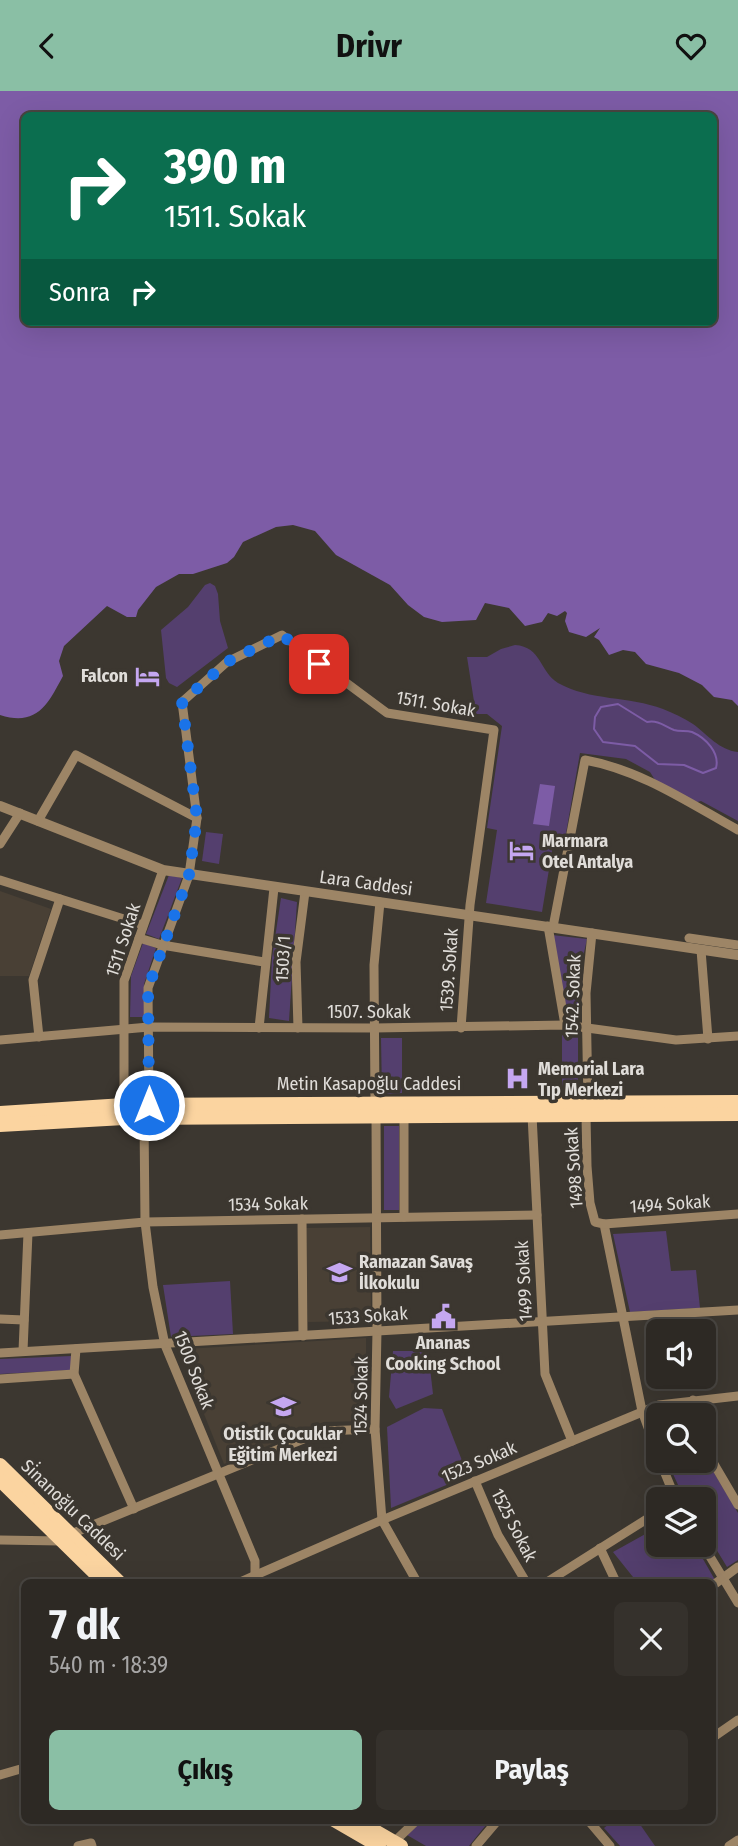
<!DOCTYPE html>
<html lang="tr">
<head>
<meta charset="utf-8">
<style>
  body { margin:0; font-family:"Fira Sans Condensed",sans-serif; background:#35312c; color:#f1f3f6; height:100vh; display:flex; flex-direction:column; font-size:26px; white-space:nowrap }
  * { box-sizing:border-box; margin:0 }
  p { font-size:23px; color:#a7a6a6 }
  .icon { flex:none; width:38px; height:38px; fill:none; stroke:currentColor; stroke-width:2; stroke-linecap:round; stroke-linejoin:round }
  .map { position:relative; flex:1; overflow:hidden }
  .panel { position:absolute; left:21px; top:1488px; width:695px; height:245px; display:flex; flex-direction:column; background:#2d2924; border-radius:10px; box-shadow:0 7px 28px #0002,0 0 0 2px #484541 }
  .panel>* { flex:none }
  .banner { position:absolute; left:21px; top:21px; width:696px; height:214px; border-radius:10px; box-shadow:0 7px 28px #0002,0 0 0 2px #484541; background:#0b6e4f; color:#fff; overflow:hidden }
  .tools { position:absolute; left:646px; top:1228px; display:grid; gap:14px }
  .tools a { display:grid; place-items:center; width:70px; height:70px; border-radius:10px; background:#2d2924; box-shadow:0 7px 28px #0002,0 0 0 2px #484541; font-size:35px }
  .pin { position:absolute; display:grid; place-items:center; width:60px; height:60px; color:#fff; margin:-30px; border-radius:14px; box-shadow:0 4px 10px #0006 }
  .me { position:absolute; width:77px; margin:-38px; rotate:0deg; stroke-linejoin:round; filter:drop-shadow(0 0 5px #0008) }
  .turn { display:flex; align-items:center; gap:24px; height:147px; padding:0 28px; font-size:32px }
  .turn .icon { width:91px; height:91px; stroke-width:2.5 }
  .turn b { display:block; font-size:49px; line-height:60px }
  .then { display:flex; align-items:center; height:66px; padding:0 28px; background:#0003; gap:14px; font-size:26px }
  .round { display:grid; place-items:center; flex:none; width:74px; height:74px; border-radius:10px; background:#35312c }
  .head { display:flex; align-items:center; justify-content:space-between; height:119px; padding:0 28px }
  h1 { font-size:42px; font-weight:700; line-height:52px }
  .action { display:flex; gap:14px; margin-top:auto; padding:14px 28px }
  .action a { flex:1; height:80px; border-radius:10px; background:#8abfa5; color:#111; font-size:28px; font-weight:700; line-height:80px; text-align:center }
  .action a+a { background:#35312c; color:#f1f3f6 }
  header { display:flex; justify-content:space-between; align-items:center; height:91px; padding:0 28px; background:#8abfa5; color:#111; font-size:32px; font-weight:700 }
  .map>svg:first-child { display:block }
  .built { fill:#494035 }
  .green { fill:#543f6e }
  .water { fill:#7d5ca6; fill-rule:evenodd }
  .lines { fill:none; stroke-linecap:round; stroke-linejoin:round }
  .stream { stroke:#7d5ca6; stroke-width:2 }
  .minor { stroke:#9d8566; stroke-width:9 }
  .tertiary { stroke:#9d8566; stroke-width:10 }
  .primary { stroke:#fbd4a0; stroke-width:14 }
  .route { stroke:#1a73e8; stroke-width:12; stroke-dasharray:0 21.6 }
  .labels { text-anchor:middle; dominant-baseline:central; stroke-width:7; stroke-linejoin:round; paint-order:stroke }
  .poi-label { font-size:18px; font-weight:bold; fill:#e0ddd9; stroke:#3c3730; text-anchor:start }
  .street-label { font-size:18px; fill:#e0ddd9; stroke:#3c3730 }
</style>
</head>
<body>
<header><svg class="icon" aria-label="back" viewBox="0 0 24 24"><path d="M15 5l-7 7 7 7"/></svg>Drivr<svg class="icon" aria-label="heart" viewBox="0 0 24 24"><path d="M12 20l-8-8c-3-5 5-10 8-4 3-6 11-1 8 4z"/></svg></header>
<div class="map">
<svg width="738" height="1755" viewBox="0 0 738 1755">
  <rect width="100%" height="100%" fill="#3c3730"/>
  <g class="built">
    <polygon points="0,800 51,818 29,885 0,885"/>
    <polygon points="370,1136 371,1226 368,1230 308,1231 306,1137"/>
    <polygon points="366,1247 366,1330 324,1331 224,1373 192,1293 185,1258"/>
  </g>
  <g class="green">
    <polygon points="210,492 215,495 218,503 220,530 228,557 177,596 169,592 166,587 161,539 188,516 205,494"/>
    <path d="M515,554C542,556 539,580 558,592C590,610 629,605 663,618C673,622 684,627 693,633C708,644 719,659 738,661V730L701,710L694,712L655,689L650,681L626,668L580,662L565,748H554L542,821L486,812L497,739L487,737L502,635L487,623H476L467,566H487L501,558Z"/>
    <polygon points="206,741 223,743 219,773 202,770"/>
    <polygon points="169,784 182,787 159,848 146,843"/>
    <polygon points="281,807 297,811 289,930 269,927 272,867"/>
    <polygon points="552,844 587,848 580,880 577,927 566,927"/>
    <polygon points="143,852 156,857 144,893 144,926 130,926 131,885"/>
    <polygon points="562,944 578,944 578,1003 562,1004"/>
    <polygon points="381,947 402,947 402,1002 382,1003"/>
    <rect x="384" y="1035" width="15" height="84"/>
    <polygon points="666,1140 671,1180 696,1179 700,1217 630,1221 613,1143"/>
    <polygon points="230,1190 233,1243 171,1246 163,1194"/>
    <polygon points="393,1260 428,1260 433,1303 396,1318 389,1306"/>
    <polygon points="72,1265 72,1279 0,1283 0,1268"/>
    <polygon points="424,1317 442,1318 468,1385 391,1417 387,1336"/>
    <polygon points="704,1365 738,1422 738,1469 727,1476 704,1438 704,1409 685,1409 667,1370 704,1370"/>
    <polygon points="658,1436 658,1454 695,1454 715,1489 711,1491 637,1491 613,1461"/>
    <polygon points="423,1729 490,1729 469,1755 426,1755 407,1744"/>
    <polygon points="614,1729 637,1729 655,1755 620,1755 604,1737"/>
  </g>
  <g class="water">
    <path d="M0,0H738V615L732,609L714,606L702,594L679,582L646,573L635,561L623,559L609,564L599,549L594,546L600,537L586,546L569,541L565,530L567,522L565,520L557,525L548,522L542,531L525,535L509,517L485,512L476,529L442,531L424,526L408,514L390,494L336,464L315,440L293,434L276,436L243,451L234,466L227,472L193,483H179L156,496L138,519L136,526H127L107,515L64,555L59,570L63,585C48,613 37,636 0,624ZM24,24H714V231H24Z"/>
    <polygon points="540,693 555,695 549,735 533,733"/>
  </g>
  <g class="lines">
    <path class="stream" d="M618,613L647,631C659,629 664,635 674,639C680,641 686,639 692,641C706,647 720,662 716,677L703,682L684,674L658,673L635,655L603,651L594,638L595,626L601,616Z"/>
    <g class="minor">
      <polyline points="38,730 76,664 197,727"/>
      <polyline points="0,753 20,722"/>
      <polyline points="0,789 143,834"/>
      <polyline points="548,835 565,934"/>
      <path d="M553,836L585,669C641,679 689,712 738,739"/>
      <polyline points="139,847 162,854 264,871"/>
      <polyline points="689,847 738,854"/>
      <polyline points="701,859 708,948"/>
      <polyline points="259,937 274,797"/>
      <polyline points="298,937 296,871 305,801"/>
      <polyline points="39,946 33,889 60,808"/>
      <polyline points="0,949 149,936 374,937 565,934 676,949 738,945"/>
      <polyline points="375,1012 374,874 380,811"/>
      <polyline points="588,1013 586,902 592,842"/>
      <polyline points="124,1014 124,890 163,779"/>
      <polyline points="149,1014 148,897 189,784 197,727 182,611 227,571 282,544 387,622 494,639 470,814 461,937"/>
      <polyline points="532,1024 545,1283 572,1350"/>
      <polyline points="376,1025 377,1240 375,1338 382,1429 417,1491"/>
      <polyline points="404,1025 404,1126"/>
      <polyline points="586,1025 587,1075 590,1112 595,1131 604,1133 642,1320 658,1364"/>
      <polyline points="144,1027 145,1131 153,1196 165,1254 255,1470 255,1491"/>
      <polyline points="302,1128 303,1245"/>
      <polyline points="604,1133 738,1123"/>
      <polyline points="0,1144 145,1131 537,1124"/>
      <polyline points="0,1228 24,1229"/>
      <polyline points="76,1258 74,1283 134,1418"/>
      <polyline points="23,1260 28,1142"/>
      <polyline points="0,1262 738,1219"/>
      <polyline points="0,1288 74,1283"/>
      <polyline points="693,1309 695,1325"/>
      <polyline points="704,1356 738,1414"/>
      <polyline points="660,1370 676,1409"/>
      <polyline points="475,1390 498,1444 526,1491"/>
      <polyline points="71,1443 323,1340 375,1338"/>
      <polyline points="0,1449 61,1450"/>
      <polyline points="703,1454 738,1512"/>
      <polyline points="600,1457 616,1491"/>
      <polyline points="240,1491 382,1429 659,1314 738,1305"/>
      <polyline points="547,1491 658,1421"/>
      <polyline points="712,1495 738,1476"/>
      <polyline points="712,1647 738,1629"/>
      <polyline points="0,1684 24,1677"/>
      <polyline points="588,1729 610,1755"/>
      <polyline points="394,1751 417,1729"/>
      <polyline points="78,1755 91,1752 92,1755"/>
      <polyline points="476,1755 498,1729"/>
      <polyline points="729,1755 738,1749"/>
    </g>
    <polyline class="tertiary" points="0,715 163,779 738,864"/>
    <g class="primary">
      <polyline points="0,1022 124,1014 738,1011"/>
      <polyline points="0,1034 124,1027 738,1023"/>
      <polyline points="0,1374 119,1491"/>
      <polyline points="0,1389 104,1491"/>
      <polyline points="334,1729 379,1755"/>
      <polyline points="356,1729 401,1755"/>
    </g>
  </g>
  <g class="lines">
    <polyline class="route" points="149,1014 148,897 189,784 197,727 182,611 227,571 282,544 319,573"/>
  </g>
  <defs>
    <symbol id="hotel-bare" viewBox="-9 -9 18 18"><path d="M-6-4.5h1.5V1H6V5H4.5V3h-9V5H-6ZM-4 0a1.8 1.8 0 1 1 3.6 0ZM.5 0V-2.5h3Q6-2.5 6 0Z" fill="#c5a7f1" stroke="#3c3730" stroke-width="2.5" paint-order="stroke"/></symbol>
    <symbol id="hospital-bare" viewBox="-9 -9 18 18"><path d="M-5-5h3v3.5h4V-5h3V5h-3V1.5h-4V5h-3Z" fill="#c5a7f1" stroke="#3c3730" stroke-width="2.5" paint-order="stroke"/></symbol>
    <symbol id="school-bare" viewBox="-9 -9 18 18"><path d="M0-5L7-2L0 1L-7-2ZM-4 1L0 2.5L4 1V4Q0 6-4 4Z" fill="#c5a7f1" stroke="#3c3730" stroke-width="2.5" paint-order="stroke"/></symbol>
    <symbol id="civic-bare" viewBox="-9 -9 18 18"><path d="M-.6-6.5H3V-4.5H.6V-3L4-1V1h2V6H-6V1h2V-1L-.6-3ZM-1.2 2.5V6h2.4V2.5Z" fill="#c5a7f1" stroke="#3c3730" stroke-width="2.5" paint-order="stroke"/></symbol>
  </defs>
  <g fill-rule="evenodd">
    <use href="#hotel-bare" x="130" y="568" width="35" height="35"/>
    <use href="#hotel-bare" x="504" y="742" width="35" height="35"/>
    <use href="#hospital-bare" x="500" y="970" width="35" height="35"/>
    <use href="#school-bare" x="322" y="1164" width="35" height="35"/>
    <use href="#civic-bare" x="426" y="1208" width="35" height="35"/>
    <use href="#school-bare" x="266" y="1298" width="35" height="35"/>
  </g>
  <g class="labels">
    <g class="poi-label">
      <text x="128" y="585" text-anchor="end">Falcon</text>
      <text x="542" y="750">Marmara<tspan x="542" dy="21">Otel Antalya</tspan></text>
      <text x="538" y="978">Memorial Lara<tspan x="538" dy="21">Tıp Merkezi</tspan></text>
      <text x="359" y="1171">Ramazan Savaş<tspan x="359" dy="21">İlkokulu</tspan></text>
      <text x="443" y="1252" text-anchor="middle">Ananas<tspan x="443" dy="21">Cooking School</tspan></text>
      <text x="283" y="1343" text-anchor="middle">Otistik Çocuklar<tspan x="283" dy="21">Eğitim Merkezi</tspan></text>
    </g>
    <g class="street-label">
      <text transform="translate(436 613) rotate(10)">1511. Sokak</text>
      <text transform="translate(366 792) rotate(8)">Lara Caddesi</text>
      <text transform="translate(123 849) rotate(-72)">1511 Sokak</text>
      <text transform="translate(283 868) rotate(-87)">1503/1</text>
      <text transform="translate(449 879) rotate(-86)">1539. Sokak</text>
      <text transform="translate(573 905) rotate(-88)">1542. Sokak</text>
      <text x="369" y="921">1507. Sokak</text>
      <text x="369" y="993">Metin Kasapoğlu Caddesi</text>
      <text transform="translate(574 1077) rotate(-94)">1498 Sokak</text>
      <text transform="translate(268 1113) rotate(-1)">1534 Sokak</text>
      <text transform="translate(670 1113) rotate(-4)">1494 Sokak</text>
      <text transform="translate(524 1190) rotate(-93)">1499 Sokak</text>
      <text transform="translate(368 1225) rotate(-4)">1533 Sokak</text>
      <text transform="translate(194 1279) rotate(69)">1500 Sokak</text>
      <text transform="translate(361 1305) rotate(-89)">1524 Sokak</text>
      <text transform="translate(479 1371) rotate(-23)">1523 Sokak</text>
      <text transform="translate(73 1419) rotate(44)">Si̇nanoğlu Caddesi</text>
      <text transform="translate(514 1434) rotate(63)">1525 Sokak</text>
    </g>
  </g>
</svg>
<div class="tools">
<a><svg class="icon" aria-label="sound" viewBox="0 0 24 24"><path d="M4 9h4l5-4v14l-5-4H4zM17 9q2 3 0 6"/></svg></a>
<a><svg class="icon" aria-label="search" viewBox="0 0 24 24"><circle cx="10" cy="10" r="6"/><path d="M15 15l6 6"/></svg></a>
<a><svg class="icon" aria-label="layers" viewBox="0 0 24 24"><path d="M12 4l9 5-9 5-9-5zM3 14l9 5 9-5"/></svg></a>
</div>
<div class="pin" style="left:319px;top:573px;background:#d93025"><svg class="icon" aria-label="arrive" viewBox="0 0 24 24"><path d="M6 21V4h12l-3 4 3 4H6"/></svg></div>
<svg class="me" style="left:149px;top:1014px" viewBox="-20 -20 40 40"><circle r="17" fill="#1a73e8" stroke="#fff" stroke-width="3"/><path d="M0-11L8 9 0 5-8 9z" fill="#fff"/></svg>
<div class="banner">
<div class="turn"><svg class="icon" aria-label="right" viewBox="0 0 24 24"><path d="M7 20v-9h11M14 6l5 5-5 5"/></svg><div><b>390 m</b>1511. Sokak</div></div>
<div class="then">Sonra<svg class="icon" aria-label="right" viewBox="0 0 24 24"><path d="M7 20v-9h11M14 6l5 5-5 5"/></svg></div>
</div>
<section class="panel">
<div class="head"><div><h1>7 dk</h1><p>540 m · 18:39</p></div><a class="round"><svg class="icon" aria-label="close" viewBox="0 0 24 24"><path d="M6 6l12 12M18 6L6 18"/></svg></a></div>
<div class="action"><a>Çıkış</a><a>Paylaş</a></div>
</section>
</div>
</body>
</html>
